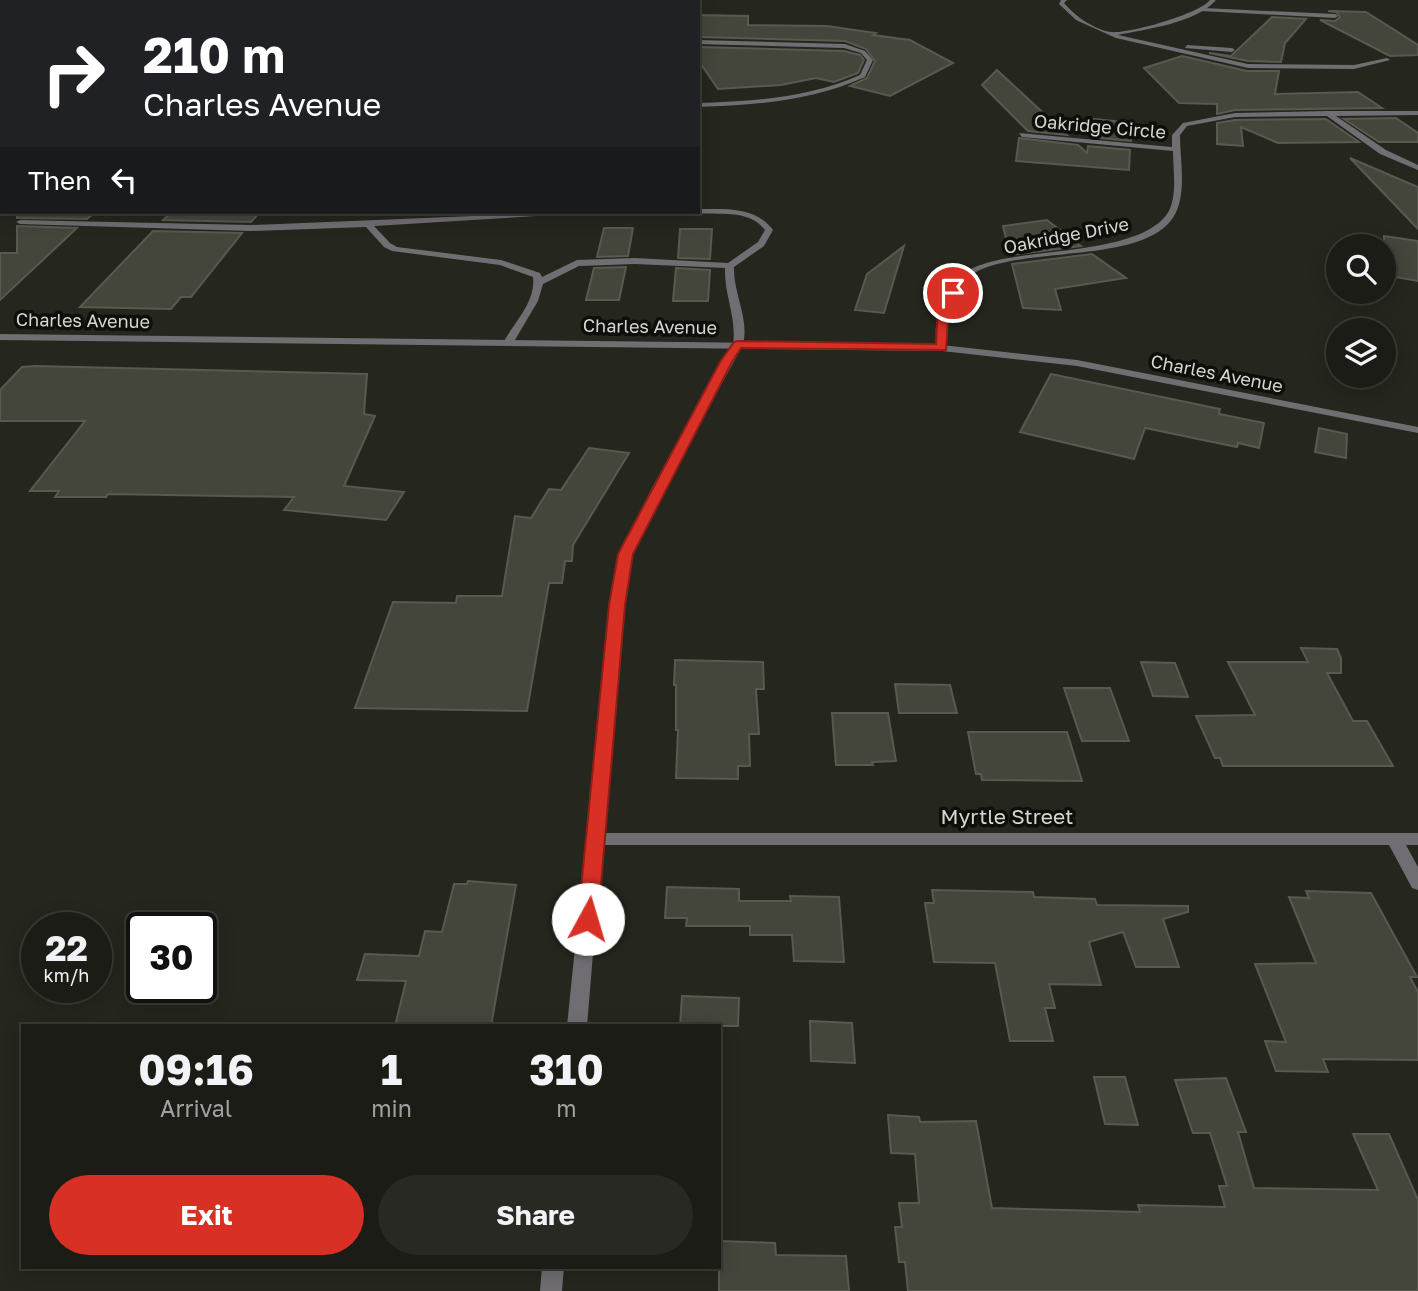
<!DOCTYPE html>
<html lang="en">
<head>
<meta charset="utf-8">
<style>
  body { margin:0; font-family:"Golos Text",sans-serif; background:#292923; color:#f1f3f6; height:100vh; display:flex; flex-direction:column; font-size:26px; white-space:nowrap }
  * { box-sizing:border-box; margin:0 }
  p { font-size:23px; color:#a0a1a1 }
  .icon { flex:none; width:38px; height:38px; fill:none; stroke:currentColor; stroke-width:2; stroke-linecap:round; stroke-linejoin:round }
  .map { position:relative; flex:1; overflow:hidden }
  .sheet { position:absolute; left:21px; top:1024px; width:700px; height:245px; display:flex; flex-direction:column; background:#1c1c16; border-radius:0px; box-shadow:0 4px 18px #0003,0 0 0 2px #3a3a35 }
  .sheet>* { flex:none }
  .top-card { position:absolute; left:0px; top:0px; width:700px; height:214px; box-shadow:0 4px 18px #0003,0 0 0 2px #3a3a35; background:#202124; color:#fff; overflow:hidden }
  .fabs { position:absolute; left:1326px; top:234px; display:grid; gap:14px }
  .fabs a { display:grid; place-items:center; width:70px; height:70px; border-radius:50%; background:#1c1c16; box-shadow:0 4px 18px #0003,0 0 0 2px #3a3a35; font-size:35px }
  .speed { position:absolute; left:21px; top:912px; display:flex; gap:14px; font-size:35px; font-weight:700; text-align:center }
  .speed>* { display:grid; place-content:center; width:91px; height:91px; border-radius:50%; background:#1c1c16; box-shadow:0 4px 18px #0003,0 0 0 2px #3a3a35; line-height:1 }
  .speed small { font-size:18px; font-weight:400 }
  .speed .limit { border:4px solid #111; border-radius:10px; background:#fff; color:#111 }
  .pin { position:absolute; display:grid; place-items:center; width:60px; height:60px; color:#fff; margin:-30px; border:4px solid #fff; border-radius:50%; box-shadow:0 2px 7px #0007 }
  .me { position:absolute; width:77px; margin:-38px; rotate:6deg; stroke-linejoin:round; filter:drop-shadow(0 0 5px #0008) }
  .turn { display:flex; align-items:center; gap:24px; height:147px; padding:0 28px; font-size:32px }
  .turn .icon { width:91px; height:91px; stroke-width:2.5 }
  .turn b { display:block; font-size:49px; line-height:60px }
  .then { display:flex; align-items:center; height:66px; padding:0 28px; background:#0003; gap:14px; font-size:26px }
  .eta { display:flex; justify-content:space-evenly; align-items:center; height:119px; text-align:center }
  .eta b { font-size:42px; font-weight:700; line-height:49px }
  .button { display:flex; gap:14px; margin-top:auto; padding:14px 28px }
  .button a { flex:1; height:80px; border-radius:42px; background:#d93025; color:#fff; font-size:28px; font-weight:700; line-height:80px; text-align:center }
  .button a+a { background:#292923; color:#f1f3f6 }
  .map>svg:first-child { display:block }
  .building { fill:#44463c; stroke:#58594f; stroke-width:2 }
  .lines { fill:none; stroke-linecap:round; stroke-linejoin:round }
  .service { fill:#706e72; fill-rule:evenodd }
  .minor { fill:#706e72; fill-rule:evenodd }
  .tertiary { fill:#706e72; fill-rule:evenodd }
  .route { fill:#d93025; stroke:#8d1f18; stroke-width:2 }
  .labels { text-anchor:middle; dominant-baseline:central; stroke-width:7; stroke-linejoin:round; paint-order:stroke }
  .far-street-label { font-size:18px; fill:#d6d7d1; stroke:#0e0f0b }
  .street-label { font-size:21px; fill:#d6d7d1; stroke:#0e0f0b }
</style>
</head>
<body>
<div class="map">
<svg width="1418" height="1291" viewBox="0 0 1418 1291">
  <rect width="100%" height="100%" fill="#25261d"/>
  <g class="building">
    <polygon points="1328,11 1366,12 1418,45 1418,55 1390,56 1320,20 1335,21 1340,17 1336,12"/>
    <polygon points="698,15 748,16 748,25 827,26 876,33 873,35 910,40 953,63 890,96 850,86 867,78 875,61 866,49 845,41 698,37"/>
    <polygon points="1272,17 1306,19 1285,43 1281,62 1248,61 1209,53 1231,56"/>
    <polygon points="698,47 844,51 860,55 864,60 858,73 834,82 816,78 781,85 718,89 698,60"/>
    <polygon points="1182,56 1247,71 1279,71 1275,94 1358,92 1382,108 1235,110 1217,114 1217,104 1179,103 1144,68"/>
    <polygon points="997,70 1067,135 1028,131 982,85"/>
    <polygon points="1396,118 1418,133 1418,142 1379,142 1344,119"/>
    <polygon points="1094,119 1132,123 1131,141 1090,137"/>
    <polygon points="1326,119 1359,142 1278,143 1241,127 1243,146 1217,144 1217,123 1235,120"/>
    <polygon points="1019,138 1078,145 1087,153 1088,146 1130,150 1129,170 1016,161"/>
    <polygon points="1350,158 1418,187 1418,229"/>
    <polygon points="18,212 95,212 87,219 17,218"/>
    <polygon points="172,212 260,212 251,222 163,220"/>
    <polygon points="1047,220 1081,246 1010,255 1003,226"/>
    <polygon points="17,226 77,228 0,300 0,253 17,253"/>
    <polygon points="604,228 633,228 628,256 597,257"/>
    <polygon points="680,229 712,229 710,259 678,258"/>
    <polygon points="153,231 242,233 191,297 181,297 171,309 80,307"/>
    <polygon points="1384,236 1418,241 1418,281 1384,275"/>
    <polygon points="904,246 884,313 855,310 867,274"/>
    <polygon points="1092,254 1126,278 1055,289 1061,310 1023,308 1012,264"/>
    <polygon points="626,267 619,300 586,300 594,268"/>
    <polygon points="676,268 710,270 708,301 673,301"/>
    <polygon points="35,366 367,374 364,414 375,416 344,486 404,492 386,520 284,510 294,497 108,494 106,497 55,497 59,491 30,491 85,421 0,421 0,390 22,367"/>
    <polygon points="1051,374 1220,409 1219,414 1264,423 1259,448 1238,443 1237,447 1145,428 1134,459 1020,432"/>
    <polygon points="1319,428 1347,434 1346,458 1315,452"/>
    <polygon points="589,448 629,453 573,545 572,561 565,561 562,583 549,583 527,711 355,708 393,602 456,603 457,596 502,596 515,516 531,518 549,489 561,490"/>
    <polygon points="1301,648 1337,649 1341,658 1341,673 1327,673 1353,721 1367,721 1393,766 1223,766 1220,758 1215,758 1196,716 1255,715 1228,662 1308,662"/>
    <polygon points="675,660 763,662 764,689 756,689 759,734 749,734 750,766 738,766 738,779 676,778 678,730 676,730 676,685 674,685"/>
    <polygon points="1141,662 1175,663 1188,697 1153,696"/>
    <polygon points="895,684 950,685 957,713 899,713"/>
    <polygon points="1064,688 1110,688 1129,741 1082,741"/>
    <polygon points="832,713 888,713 896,761 872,762 873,765 836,765"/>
    <polygon points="968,732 1067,732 1082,781 982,780 981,774 976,774"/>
    <polygon points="468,881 516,885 491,1026 395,1026 406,981 357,980 365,954 419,956 425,931 442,932 454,884 467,884"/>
    <polygon points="667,887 739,889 739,901 791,901 790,896 839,897 844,962 794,961 792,935 750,935 750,926 686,926 687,918 665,918"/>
    <polygon points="932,890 1033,892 1034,897 1095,899 1097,905 1188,906 1188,912 1163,919 1179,967 1136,967 1123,932 1089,942 1101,985 1049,984 1055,1008 1045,1008 1053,1041 1010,1041 995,963 934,962 925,903 934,903"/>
    <polygon points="1306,891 1371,893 1417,977 1410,977 1418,992 1418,1060 1323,1059 1328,1072 1276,1071 1265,1041 1286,1042 1255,964 1316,963 1289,897 1309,898"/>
    <polygon points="682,996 739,998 738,1026 680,1026"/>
    <polygon points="810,1021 852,1023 855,1063 811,1061"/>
    <polygon points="1094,1077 1125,1077 1138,1125 1105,1124"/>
    <polygon points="1226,1078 1246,1132 1238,1132 1254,1188 1378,1190 1353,1134 1389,1134 1418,1200 1418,1291 908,1291 905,1262 899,1262 895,1227 902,1227 899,1203 919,1203 915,1154 891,1153 888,1115 919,1117 920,1122 976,1121 992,1208 1140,1212 1138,1205 1225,1207 1219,1186 1227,1186 1210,1133 1193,1133 1175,1080"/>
    <polygon points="719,1241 775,1243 776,1255 846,1256 849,1291 719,1291"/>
  </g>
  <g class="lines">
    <g class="service">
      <polygon points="1203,8 1335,14 1338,16 1335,18 1201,11"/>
      <polygon points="0,36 2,37 2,41 0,40"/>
      <rect x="0" y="65" width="2" height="4"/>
      <path d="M698,209C726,209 755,206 773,230L764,246L734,267C733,294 751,321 742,347L733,345C737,318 724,295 725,268L635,264L579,266L543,284L538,301L512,345L508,346L503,343C514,322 536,302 533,277L500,265L392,251L384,247L366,227L251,231L20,224L16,222L20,220L251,225L573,212L569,214L374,226L390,243L397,247L501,260L540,273L542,277L577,260L635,258L728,263L758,242L765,230C748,208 719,216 695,213L698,212Z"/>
    </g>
    <g class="minor">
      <polygon points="263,0 270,0 260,2"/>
      <path d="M1061,0H1067L1064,3C1074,15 1094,30 1111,32C1129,34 1199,14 1210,0H1216C1197,23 1146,29 1118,35L1248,64L1354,65L1387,58L1390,60L1354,69L1248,68L1116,38L1076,20L1059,4Z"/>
      <path d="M698,40L845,44L865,51L873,60L865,77C812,101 756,105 698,107V103C754,101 808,98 860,75L867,60L861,53L844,48L698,44Z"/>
      <polygon points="1187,45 1232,48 1235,50 1232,52 1185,48"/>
      <path d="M1327,111H1418V115L1336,116L1386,150L1418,165V170L1380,154L1327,116L1235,117L1187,126L1180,135C1180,159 1186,187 1177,210C1152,273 993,238 961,285C950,306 942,324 947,348L942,351L937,348C934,330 936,313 946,297C949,291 952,283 957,278C965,270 979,265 990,262C1035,249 1140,253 1167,214C1178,198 1173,170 1173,151L1022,137L1019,133L1172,147V135L1183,123L1235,113Z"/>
      <polygon points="738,342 743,345 665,486 631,554 624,605 604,833 1418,833 1418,845 1406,845 1418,867 1418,890 1412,888 1389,845 602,845 587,1026 567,1026 610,605 619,554 653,486 733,345"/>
      <polygon points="542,1267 564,1267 562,1291 540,1291"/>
    </g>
    <polygon class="tertiary" points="0,334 942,345 1077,360 1418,427 1418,433 1077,366 942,351 0,340"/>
  </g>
  <polygon class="route" points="949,290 958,293 949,307 946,350 741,348 732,362 633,554 625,605 598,919 595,925 588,928 581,925 578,919 609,605 618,554 720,362 734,342 738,341 936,344 938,307"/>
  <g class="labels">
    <g class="far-street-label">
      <text transform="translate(1100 126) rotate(5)">Oakridge Circle</text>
      <text transform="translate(1066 235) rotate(-11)">Oakridge Drive</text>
      <text transform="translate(83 320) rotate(1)">Charles Avenue</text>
      <text transform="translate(650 326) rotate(1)">Charles Avenue</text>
      <text transform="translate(1217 373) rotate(11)">Charles Avenue</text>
    </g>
    <g class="street-label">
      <text x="1007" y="816">Myrtle Street</text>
    </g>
  </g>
</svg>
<div class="fabs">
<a><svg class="icon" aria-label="search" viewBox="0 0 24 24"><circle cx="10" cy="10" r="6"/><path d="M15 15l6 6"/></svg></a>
<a><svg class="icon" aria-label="layers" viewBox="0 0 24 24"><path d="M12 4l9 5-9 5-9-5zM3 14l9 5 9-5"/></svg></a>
</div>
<div class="speed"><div>22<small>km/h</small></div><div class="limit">30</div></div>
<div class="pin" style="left:953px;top:293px;background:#d93025"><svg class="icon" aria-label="arrive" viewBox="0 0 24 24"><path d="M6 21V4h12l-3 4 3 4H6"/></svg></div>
<svg class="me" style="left:588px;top:919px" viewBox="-20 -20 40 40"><circle r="19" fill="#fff"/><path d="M0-13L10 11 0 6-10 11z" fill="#d93025"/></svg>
<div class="top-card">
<div class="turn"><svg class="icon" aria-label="right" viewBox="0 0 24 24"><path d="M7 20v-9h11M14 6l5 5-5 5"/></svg><div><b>210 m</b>Charles Avenue</div></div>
<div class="then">Then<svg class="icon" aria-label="left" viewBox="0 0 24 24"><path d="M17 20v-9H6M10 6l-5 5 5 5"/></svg></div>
</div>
<section class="sheet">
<div class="eta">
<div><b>09:16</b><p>Arrival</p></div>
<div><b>1</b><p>min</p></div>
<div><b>310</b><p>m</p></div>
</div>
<div class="button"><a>Exit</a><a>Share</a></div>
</section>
</div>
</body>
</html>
